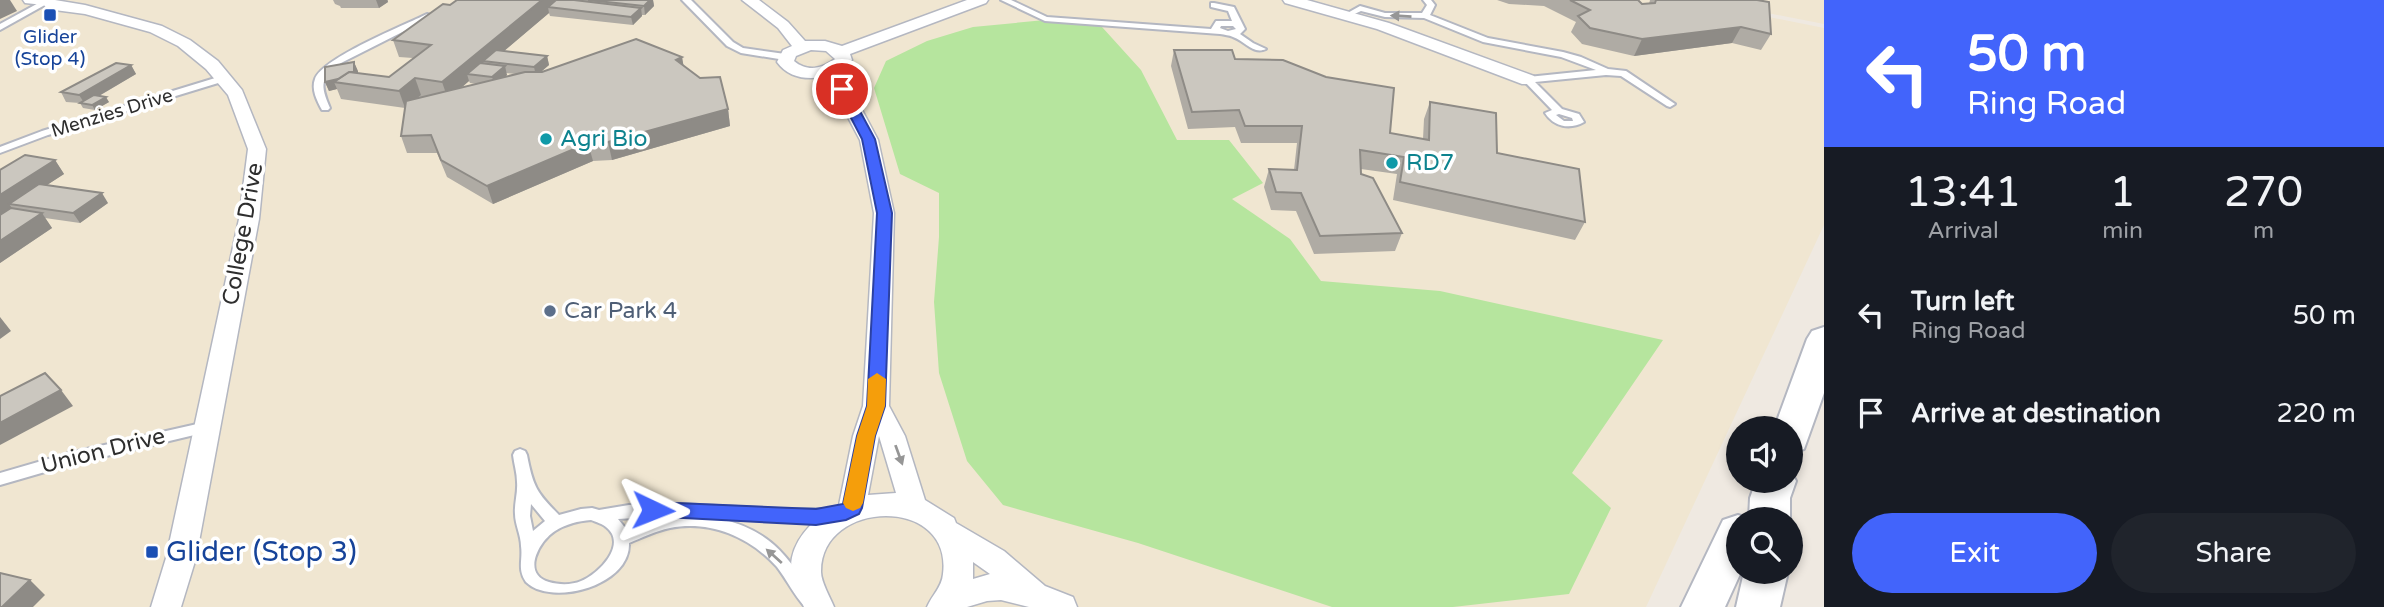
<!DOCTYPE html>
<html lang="en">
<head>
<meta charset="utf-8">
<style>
  body { margin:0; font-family:"Varela Round",sans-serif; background:#20242c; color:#f1f3f6; height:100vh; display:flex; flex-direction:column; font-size:26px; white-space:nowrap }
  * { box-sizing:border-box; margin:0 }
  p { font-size:23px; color:#9ea1a6 }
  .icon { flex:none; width:38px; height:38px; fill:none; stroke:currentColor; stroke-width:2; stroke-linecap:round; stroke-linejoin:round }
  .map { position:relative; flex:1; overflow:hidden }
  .drawer { display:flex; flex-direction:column; background:#171b24; width:560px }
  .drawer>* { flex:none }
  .hud { background:#4264fb; color:#fff; overflow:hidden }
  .fabs { position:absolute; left:1726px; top:416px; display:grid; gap:14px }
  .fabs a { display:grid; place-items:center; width:77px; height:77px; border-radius:50%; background:#171b24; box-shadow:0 4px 10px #0003; font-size:35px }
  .pin { position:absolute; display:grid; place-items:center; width:60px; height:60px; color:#fff; margin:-30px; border:4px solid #fff; border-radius:50%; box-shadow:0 2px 7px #0007 }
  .me { position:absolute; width:77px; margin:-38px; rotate:92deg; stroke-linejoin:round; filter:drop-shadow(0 0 5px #0008) }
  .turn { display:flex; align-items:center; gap:24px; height:147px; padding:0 28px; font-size:32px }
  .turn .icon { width:91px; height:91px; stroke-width:2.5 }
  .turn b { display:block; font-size:49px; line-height:60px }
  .eta { display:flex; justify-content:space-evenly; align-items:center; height:119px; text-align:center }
  .eta b { font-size:42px; font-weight:600; line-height:49px }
  .primary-button { display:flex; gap:14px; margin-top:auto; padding:14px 28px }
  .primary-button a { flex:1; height:80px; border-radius:42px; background:#4264fb; color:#fff; font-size:28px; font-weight:600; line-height:80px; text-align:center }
  .primary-button a+a { background:#20242c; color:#f1f3f6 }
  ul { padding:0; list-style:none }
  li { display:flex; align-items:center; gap:21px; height:98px; padding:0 28px }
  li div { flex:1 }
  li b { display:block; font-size:26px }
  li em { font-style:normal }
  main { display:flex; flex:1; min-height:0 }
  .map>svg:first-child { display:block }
  .education { fill:#f0e6d1 }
  .green { fill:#b6e59e }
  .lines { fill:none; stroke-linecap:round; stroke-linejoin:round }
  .service-casing { stroke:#b4b7c1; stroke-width:4 }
  .minor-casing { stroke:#b4b7c1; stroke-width:3 }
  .secondary-casing { stroke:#b4b7c1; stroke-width:4 }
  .service { fill:#fff; fill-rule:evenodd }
  .minor { fill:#fff; fill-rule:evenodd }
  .secondary { fill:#fff; fill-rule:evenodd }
  .wall { fill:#afaba4; fill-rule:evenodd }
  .shaded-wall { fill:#8e8b86 }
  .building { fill:#cbc7bf; stroke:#8e8b86; stroke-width:2 }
  .oneway { fill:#969696 }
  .route { fill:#4264fb; stroke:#2b41a3; stroke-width:2 }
  .slow { fill:#f59e0b }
  .transit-dot { fill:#1a4fb4; stroke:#fff; stroke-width:2.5 }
  .culture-dot { fill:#0f9aa8; stroke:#fff; stroke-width:2.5 }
  .service-dot { fill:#5c6f8a; stroke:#fff; stroke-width:2.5 }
  .labels { text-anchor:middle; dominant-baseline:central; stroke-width:7; stroke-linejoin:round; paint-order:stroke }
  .far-transit-label { font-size:19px; fill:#164399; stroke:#fff }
  .far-street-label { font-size:19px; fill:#2e2e2e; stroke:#fff }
  .culture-label { font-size:23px; fill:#0d838f; stroke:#fff; text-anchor:start }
  .street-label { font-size:23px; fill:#2e2e2e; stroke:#fff }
  .service-label { font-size:23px; fill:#4e5e75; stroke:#fff; text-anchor:start }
  .near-transit-label { font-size:28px; fill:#164399; stroke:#fff; text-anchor:start }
</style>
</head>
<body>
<main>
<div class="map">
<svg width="1824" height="607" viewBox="0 0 1824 607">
  <rect width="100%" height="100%" fill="#efe9e1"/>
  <g class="education">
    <polygon points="0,0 1685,0 1824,28 1824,225 1646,607 0,607"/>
    <polygon points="1701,0 1824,0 1824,24"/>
  </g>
  <polygon class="green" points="1066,18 1102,27 1141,70 1177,140 1229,140 1263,183 1232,199 1290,239 1321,281 1440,291 1663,340 1572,473 1611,508 1569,594 1453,607 1332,607 1138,543 1003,505 967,461 939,373 934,302 939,237 939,193 900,174 874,88 886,61 927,41 973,27"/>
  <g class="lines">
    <defs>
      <g id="service">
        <polygon points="44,0 52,1 0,30 0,24"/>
        <polygon points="682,0 691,0 733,42 743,48 785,54 789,57 785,60 741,53 727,46"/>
        <path d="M1001,0H1011L1047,17L1211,29L1216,21H1232L1228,11L1211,7V3H1214L1234,7L1245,29L1240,34L1253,43L1266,49C1253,55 1245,41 1233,37C1229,35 1225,35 1220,34L1045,21ZM1221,26H1233L1236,29L1228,31L1220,28Z"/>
        <path d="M1423,0H1431L1435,5L1430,15L1488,38L1563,52L1581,57L1608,69L1626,71L1675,104L1670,107L1667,106L1621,76L1606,75L1535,82L1562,109L1579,114L1584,122C1570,130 1554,127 1545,113L1552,110L1523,80L1528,77L1596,70L1561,57L1483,42L1424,18L1385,17L1361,11L1348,17L1344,15L1360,6L1385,13H1422L1427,5ZM1559,114L1572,118L1573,121H1564L1556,115Z"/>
        <path d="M427,14L434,16L341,63C320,77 320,85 330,108L328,110H322C317,101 311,89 315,79C322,58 405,25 427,14Z"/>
        <polygon points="225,75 230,78 228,80 48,135 0,153 0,147 42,131"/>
        <polygon points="206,422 211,423 213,427 211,431 69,465 0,485 0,473 69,453"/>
        <path d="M520,449L525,451L527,455C533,486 536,492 559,515L581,509L592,508L599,510L629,505L658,503L778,509H837L842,511L845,515L842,519L837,521H778L719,518C767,531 780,547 808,586C813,594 821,599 825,607H805C794,595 787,580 777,567C750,537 710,520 670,528C655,531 642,538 629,543C631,586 551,607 526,582C517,569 523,560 521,546C521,535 515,525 515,514C514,504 518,493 517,482C517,473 514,464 513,455L515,451ZM531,504L545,521L533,531L530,516ZM668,516L627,530L618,519ZM591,520C596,522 603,524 606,527C628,544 599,574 581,581C572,585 559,585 549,582C521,574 539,541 555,531C566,524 578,521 591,520Z"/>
      </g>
      <g id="minor">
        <polygon points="23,0 55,0 85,5 162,26 190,40 218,61 242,90 266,149 259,219 196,558 181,607 151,607 166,558 239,219 248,149 228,95 206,69 178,46 150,32 85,14 47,9 44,5 25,3"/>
        <path d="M742,0H759L788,22L805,41H825L842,46L967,0H988L986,3L850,54L852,60L837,73L851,89L878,140L894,213L889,406L905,436L925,500L954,518L956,523L1004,551L1045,586L1073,597L1077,607H1029L1001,600L987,601L967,607H927C932,595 942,587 943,574C953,495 820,499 821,572C821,582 830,597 834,607H804C800,597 793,586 792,575C786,544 814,517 839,505L853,436L863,406L874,213L860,140L834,91L823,77C805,80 788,77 777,62L783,50L792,46L778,28ZM811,50L826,51L835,59C822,69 807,72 794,61L796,56ZM879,436L896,493L868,495ZM973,562L990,574L973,579Z"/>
        <polygon points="1283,0 1307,0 1389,23 1534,76 1536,80 1534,84 1522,84 1377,29 1285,3"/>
      </g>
      <g id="secondary">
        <polygon points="1824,327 1824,393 1804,449 1790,453 1790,429 1774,429 1807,339 1812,331"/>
        <polygon points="1790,470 1796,481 1790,498 1790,521 1738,520 1738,572 1741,572 1725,607 1681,607 1723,520 1738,515 1749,519 1750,498 1756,481 1790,481"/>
        <polygon points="1744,572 1788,572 1780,607 1736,607"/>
      </g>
    </defs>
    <use href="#service" class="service-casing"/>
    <use href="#minor" class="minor-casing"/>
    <use href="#secondary" class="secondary-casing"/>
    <use href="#service" class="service"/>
    <use href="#minor" class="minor"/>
    <use href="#secondary" class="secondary"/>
  </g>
  <g class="wall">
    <polygon points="333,0 388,0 388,2 379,8 341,8 340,6 335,4"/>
    <path d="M457,0H653L654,6L645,15H642V16L633,25L550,16L549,13L504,51L547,56L549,65L541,72L682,57L683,66L728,109L730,126L612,160L593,161L493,204L447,177L437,153H407L401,136L405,108L341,99L337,89L329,91L325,82L354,62L358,73L389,77L413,58L399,57L393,40ZM506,73L516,74L506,76L507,75ZM469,81L470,83L476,84L461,88Z"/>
    <polygon points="1497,0 1638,0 1642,4 1649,4 1650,0 1757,0 1771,34 1761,50 1732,43 1634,56 1582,44 1571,32 1576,22 1544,6 1509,4"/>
    <polygon points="1174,50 1235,59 1390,133 1423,139 1424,119 1430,102 1585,222 1575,240 1393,200 1397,174 1361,169 1361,174 1402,233 1395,251 1314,254 1296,211 1271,210 1264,187 1269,169 1294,170 1297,143 1241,143 1235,127 1188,129 1171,66"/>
    <polygon points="131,65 136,74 99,96 109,102 95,110 83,108 80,103 66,102 61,92"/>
    <polygon points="55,160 64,174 47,185 108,203 80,223 45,218 52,228 0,263 0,170"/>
  </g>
  <g class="shaded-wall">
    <polygon points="0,0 10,0 17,11 0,19"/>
    <polygon points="376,0 387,0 388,2 379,8"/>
    <polygon points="542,0 562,0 548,7 549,13 491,62 483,61 485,67 467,74 469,81 448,99 442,82"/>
    <polygon points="650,0 653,0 654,6 645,15 644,6"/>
    <polygon points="641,8 642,16 633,25 631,17"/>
    <polygon points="1741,27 1732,43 1634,56 1642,39"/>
    <polygon points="547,56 549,65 536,76 534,67"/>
    <polygon points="682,57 685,74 676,60"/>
    <polygon points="354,62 358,71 358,85 334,82 337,89 329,91 325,82"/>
    <polygon points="131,65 136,74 85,104 79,95"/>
    <polygon points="505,66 507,75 495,86 492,77"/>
    <polygon points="415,78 421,95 405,108 399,91"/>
    <polygon points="106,97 109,102 95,110 92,105"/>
    <polygon points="728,109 730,126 612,160 608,142"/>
    <polygon points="588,143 593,161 493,204 487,186"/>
    <polygon points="55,160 64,174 16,205 9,204 12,208 0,216 0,195"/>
    <polygon points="102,193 108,203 80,223 73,213"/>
    <polygon points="42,213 52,228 0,263 0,241"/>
    <polygon points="0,317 11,331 0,339"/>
    <polygon points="61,390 73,406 0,445 0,423"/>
    <polygon points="30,580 45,595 33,607 2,607"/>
  </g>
  <g class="building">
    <polygon points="457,0 542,0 442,82 415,78 399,91 334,82 349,72 389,77 431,45 393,40 443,4 450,5"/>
    <polygon points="556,0 574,0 641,8 631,17 548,7"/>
    <polygon points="588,0 650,0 644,6"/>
    <polygon points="1570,0 1638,0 1642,4 1655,3 1656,0 1757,0 1769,2 1771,34 1741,27 1642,39 1590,28 1578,16 1590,10"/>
    <polygon points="636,39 682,57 676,60 700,78 720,77 728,109 608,142 588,143 487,186 441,160 431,135 401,136 406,101 525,72 542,72"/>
    <polygon points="496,50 547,56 534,67 483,61"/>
    <polygon points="1174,50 1232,50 1235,59 1283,60 1326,77 1394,88 1390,133 1429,140 1430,102 1496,113 1497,153 1579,169 1585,222 1400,182 1404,157 1360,150 1361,174 1373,178 1402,233 1320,236 1301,193 1276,192 1269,169 1297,170 1302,126 1245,126 1239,110 1192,112"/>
    <polygon points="354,62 354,72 349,72 338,79 325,82 325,67"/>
    <polygon points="116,63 131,65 79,95 61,92"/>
    <polygon points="480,63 505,66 492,77 467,74"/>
    <polygon points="94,95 106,97 92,105 80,103"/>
    <polygon points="25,155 55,160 0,195 0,170"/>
    <polygon points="39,184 102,193 73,213 9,204"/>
    <polygon points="11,208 42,213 0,241 0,215"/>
    <polygon points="45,373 61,390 0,423 0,396"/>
    <polygon points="0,573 30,580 2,607 0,607"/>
  </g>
  <defs><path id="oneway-solid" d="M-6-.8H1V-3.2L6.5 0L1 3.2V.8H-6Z" transform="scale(1.75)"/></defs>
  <g class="oneway">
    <use href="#oneway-solid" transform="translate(1401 16) rotate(-177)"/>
    <use href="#oneway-solid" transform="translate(899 455) rotate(70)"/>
    <use href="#oneway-solid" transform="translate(774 556) rotate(-138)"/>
  </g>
  <polygon class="route" points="842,85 848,89 875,139 892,213 885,406 875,436 862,508 859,514 846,520 816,525 646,516 643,510 646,504 653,502 816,509 843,504 857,436 867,406 877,213 862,139 836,89"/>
  <polygon class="slow" points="877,373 886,379 885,406 875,436 863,503 860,508 853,511 846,508 843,503 857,436 867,406 868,379"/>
  <g class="transit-dot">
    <rect x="43" y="8" width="14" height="14" rx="3.5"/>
    <rect x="145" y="545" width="14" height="14" rx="3.5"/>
  </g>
  <g class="culture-dot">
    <circle cx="546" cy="139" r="7"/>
    <circle cx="1392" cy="163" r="7"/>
  </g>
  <circle class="service-dot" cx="550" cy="311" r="7"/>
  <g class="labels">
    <g class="far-transit-label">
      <text x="50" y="37">Glider<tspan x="50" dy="22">(Stop 4)</tspan></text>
    </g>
    <g class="far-street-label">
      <text transform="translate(112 113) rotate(-17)">Menzies Drive</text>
    </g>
    <g class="culture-label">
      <text x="560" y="139">Agri Bio</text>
      <text x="1406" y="163">RD7</text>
    </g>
    <g class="street-label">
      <text transform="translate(243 234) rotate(-80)">College Drive</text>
      <text transform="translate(103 451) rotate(-14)">Union Drive</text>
    </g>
    <g class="service-label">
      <text x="564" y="311">Car Park 4</text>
    </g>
    <g class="near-transit-label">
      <text x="166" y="552">Glider (Stop 3)</text>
    </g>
  </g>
</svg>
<div class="fabs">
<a><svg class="icon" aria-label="sound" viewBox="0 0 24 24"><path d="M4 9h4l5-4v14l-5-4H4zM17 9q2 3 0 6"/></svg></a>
<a><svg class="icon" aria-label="search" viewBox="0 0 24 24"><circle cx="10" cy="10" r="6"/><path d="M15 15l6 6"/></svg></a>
</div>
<div class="pin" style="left:842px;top:89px;background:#d93025"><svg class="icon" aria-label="arrive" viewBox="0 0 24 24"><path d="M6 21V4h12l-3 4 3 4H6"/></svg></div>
<svg class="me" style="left:653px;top:510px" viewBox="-20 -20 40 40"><path d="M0-17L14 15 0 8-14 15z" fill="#4264fb" stroke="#fff" stroke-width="4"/></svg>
</div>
<section class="drawer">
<div class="hud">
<div class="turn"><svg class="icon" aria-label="left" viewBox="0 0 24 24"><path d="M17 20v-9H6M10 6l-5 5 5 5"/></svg><div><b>50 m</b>Ring Road</div></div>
</div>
<div class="eta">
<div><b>13:41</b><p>Arrival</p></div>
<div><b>1</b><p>min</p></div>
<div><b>270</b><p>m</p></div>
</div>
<ul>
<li><svg class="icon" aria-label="left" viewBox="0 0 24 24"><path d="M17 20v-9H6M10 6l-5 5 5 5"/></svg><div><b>Turn left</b><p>Ring Road</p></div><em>50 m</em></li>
<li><svg class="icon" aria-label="arrive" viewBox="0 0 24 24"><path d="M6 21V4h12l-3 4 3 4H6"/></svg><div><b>Arrive at destination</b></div><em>220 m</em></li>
</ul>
<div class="primary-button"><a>Exit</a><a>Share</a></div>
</section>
</main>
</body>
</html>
